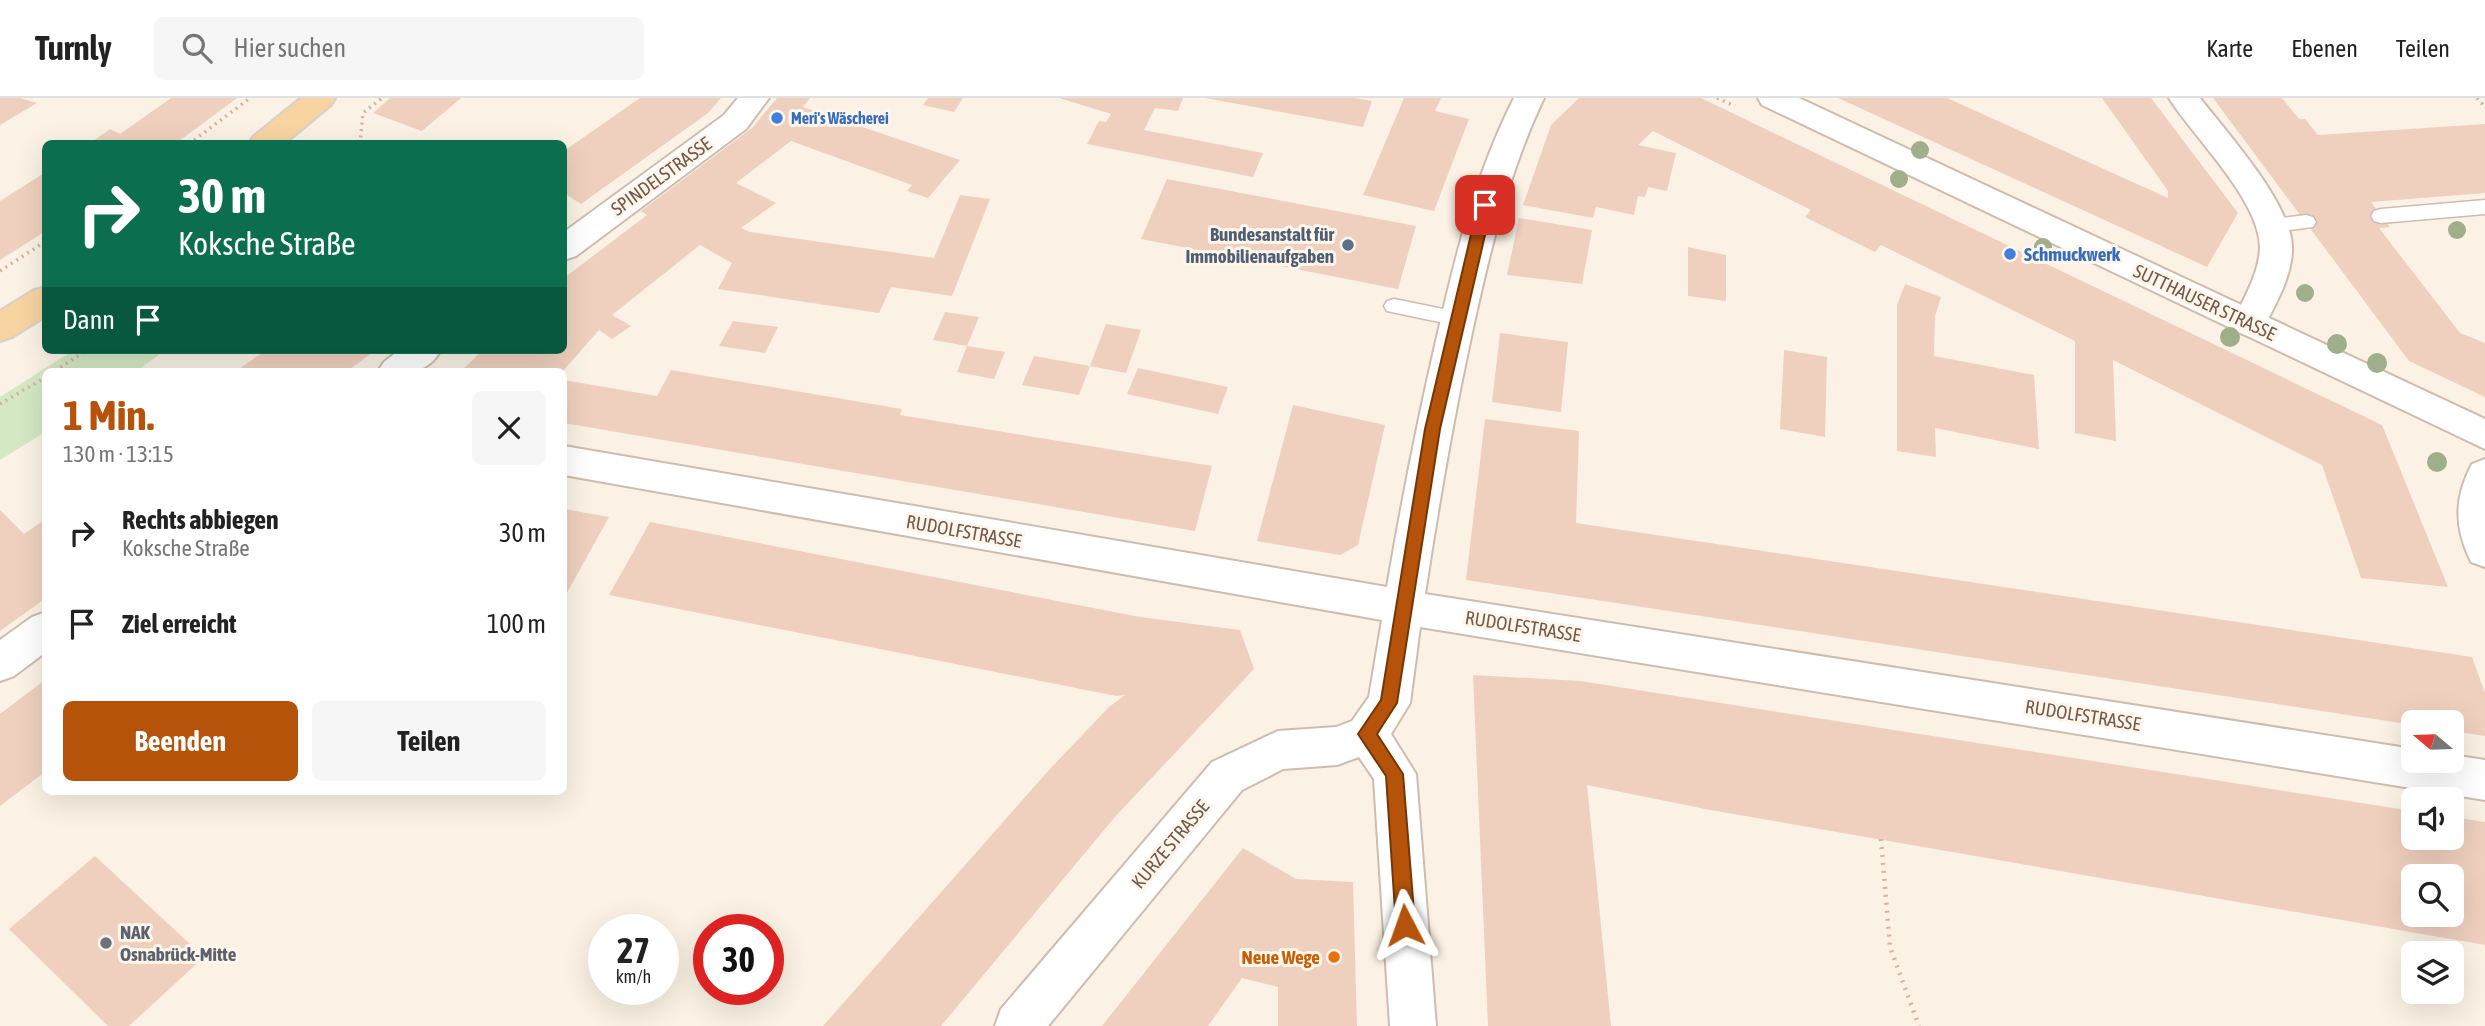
<!DOCTYPE html>
<html lang="de">
<head>
<meta charset="utf-8">
<style>
  body { margin:0; font-family:"Asap Condensed",sans-serif; background:#f6f6f6; color:#222; height:100vh; display:flex; flex-direction:column; font-size:26px; white-space:nowrap }
  * { box-sizing:border-box; margin:0 }
  p { font-size:23px; color:#767676 }
  .icon { flex:none; width:38px; height:38px; fill:none; stroke:currentColor; stroke-width:2; stroke-linecap:round; stroke-linejoin:round }
  .map { position:relative; flex:1; overflow:hidden }
  .sheet { position:absolute; left:42px; top:270px; width:525px; height:427px; display:flex; flex-direction:column; background:#fff; border-radius:10px; box-shadow:0 7px 28px #0002 }
  .sheet>* { flex:none }
  .banner { position:absolute; left:42px; top:42px; width:525px; height:214px; border-radius:10px; box-shadow:0 7px 28px #0002; background:#0b6e4f; color:#fff; overflow:hidden }
  .needle { width:46px; rotate:289deg }
  .fabs { position:absolute; left:2401px; top:612px; display:grid; gap:14px }
  .fabs a { display:grid; place-items:center; width:63px; height:63px; border-radius:10px; background:#fff; box-shadow:0 7px 28px #0002; font-size:35px }
  .speed { position:absolute; left:588px; top:816px; display:flex; gap:14px; font-size:35px; font-weight:700; text-align:center }
  .speed>* { display:grid; place-content:center; width:91px; height:91px; border-radius:50%; background:#fff; box-shadow:0 7px 28px #0002; line-height:1 }
  .speed small { font-size:18px; font-weight:400 }
  .speed .limit { border:10px solid #d22; background:#fff; color:#111 }
  .pin { position:absolute; display:grid; place-items:center; width:60px; height:60px; color:#fff; margin:-30px; border-radius:14px; box-shadow:0 4px 10px #0006 }
  .me { position:absolute; width:77px; margin:-38px; rotate:356deg; stroke-linejoin:round; filter:drop-shadow(0 0 5px #0008) }
  .turn { display:flex; align-items:center; gap:24px; height:147px; padding:0 21px; font-size:32px }
  .turn .icon { width:91px; height:91px; stroke-width:2.5 }
  .turn b { display:block; font-size:49px; line-height:60px }
  .then { display:flex; align-items:center; height:66px; padding:0 21px; background:#0003; gap:14px; font-size:26px }
  .round { display:grid; place-items:center; flex:none; width:74px; height:74px; border-radius:10px; background:#f6f6f6 }
  .head { display:flex; align-items:center; justify-content:space-between; height:119px; padding:0 21px }
  h1 { font-size:42px; font-weight:700; line-height:52px; color:#b45309 }
  .primary-button { display:flex; gap:14px; margin-top:auto; padding:14px 21px }
  .primary-button a { flex:1; height:80px; border-radius:10px; background:#b45309; color:#fff; font-size:28px; font-weight:700; line-height:80px; text-align:center }
  .primary-button a+a { background:#f6f6f6; color:#222 }
  ul { padding:0; list-style:none }
  li { display:flex; align-items:center; gap:21px; height:91px; padding:0 21px }
  li div { flex:1 }
  li b { display:block; font-size:26px }
  li em { font-style:normal }
  header { display:flex; align-items:center; gap:42px; box-sizing:border-box; height:98px; padding:0 35px; background:#fff; border-bottom:2px solid #e0e0e0 }
  header strong { font-size:33px }
  nav { display:flex; gap:38px; margin-inline-start:auto; font-size:24px }
  .search { width:490px; height:63px; background:#f6f6f6; display:flex; align-items:center; gap:18px; box-sizing:border-box; padding:0 24px; border-radius:10px; color:#767676; font-size:26px }
  .map>svg:first-child { display:block }
  .green { fill:#d4e8c4 }
  .building { fill:#efd0be; fill-rule:evenodd }
  .lines { fill:none; stroke-linecap:round; stroke-linejoin:round }
  .lane-casing { stroke:#cebcaf; stroke-width:3 }
  .street-casing { stroke:#cebcaf; stroke-width:4 }
  .secondary-casing { stroke:#d1bbac; stroke-width:4 }
  .primary-casing { stroke:#d8d0cd; stroke-width:4 }
  .path-far1 { stroke:#d4b3a1; stroke-width:3.5; stroke-dasharray:2 4.5; stroke-linecap:butt }
  .path { stroke:#d4b3a1; stroke-width:4.5; stroke-dasharray:2 6; stroke-linecap:butt }
  .lane { fill:#fff; fill-rule:evenodd }
  .street { fill:#fff; fill-rule:evenodd }
  .secondary { fill:#fff; fill-rule:evenodd }
  .primary { fill:#f7d4a0; fill-rule:evenodd }
  .tree { fill:#9faf8c }
  .route { fill:#b45309; stroke:#753606; stroke-width:2 }
  .shop-dot { fill:#3f7fe0; stroke:#fef6eb; stroke-width:2.5 }
  .service-dot { fill:#5c6f8a; stroke:#fef6eb; stroke-width:2.5 }
  .worship-dot { fill:#6b7280; stroke:#fef6eb; stroke-width:2.5 }
  .food-dot { fill:#e8710a; stroke:#fef6eb; stroke-width:2.5 }
  .labels { text-anchor:middle; dominant-baseline:central; stroke-width:6; stroke-linejoin:round; paint-order:stroke }
  .far-shop-label { font-size:16px; font-weight:bold; fill:#366cbe; stroke:#fef6eb; text-anchor:start }
  .street-label { font-size:19px; fill:#73584b; stroke:#fef6eb }
  .service-label { font-size:19px; font-weight:bold; fill:#4e5e75; stroke:#fef6eb; text-anchor:end }
  .shop-label { font-size:19px; font-weight:bold; fill:#366cbe; stroke:#fef6eb; text-anchor:start }
  .worship-label { font-size:19px; font-weight:bold; fill:#5b616d; stroke:#fef6eb; text-anchor:start }
  .food-label { font-size:19px; font-weight:bold; fill:#c56008; stroke:#fef6eb; text-anchor:end }
</style>
</head>
<body>
<header>
<strong>Turnly</strong>
<div class="search"><svg class="icon" aria-label="search" viewBox="0 0 24 24"><circle cx="10" cy="10" r="6"/><path d="M15 15l6 6"/></svg>Hier suchen</div>
<nav><a>Karte</a><a>Ebenen</a><a>Teilen</a></nav>
</header>
<div class="map">
<svg width="2485" height="928" viewBox="0 0 2485 928">
  <rect width="100%" height="100%" fill="#fbf2e5"/>
  <polygon class="green" points="74,252 165,252 137,273 46,273 45,334 0,362 0,299"/>
  <g class="building">
    <polygon points="0,0 20,0 37,5 0,27"/>
    <polygon points="171,0 237,0 175,46 89,46 110,31 120,36"/>
    <polygon points="390,0 461,0 422,33 373,15"/>
    <polygon points="640,0 721,0 708,15 581,106 564,95 564,53"/>
    <polygon points="777,0 810,0 803,9 960,62 928,100 907,93 912,87 791,43 736,85 776,105 741,130 750,134 934,160 960,97 990,101 952,198 891,189 879,215 718,191 732,165 700,147 612,217 631,228 612,241 599,232 563,273 461,273 483,252 564,252 564,180 647,117 641,113 752,30"/>
    <polygon points="928,0 963,0 954,14 923,7"/>
    <polygon points="1059,0 1183,0 1178,13 1155,10 1144,32 1263,55 1253,79 1087,46 1099,23 1106,24 1111,16"/>
    <polygon points="1205,0 1354,0 1372,3 1363,29"/>
    <polygon points="1404,0 1441,0 1435,13 1469,21 1434,113 1363,97"/>
    <polygon points="1579,0 1701,0 2382,327 2448,489 2361,480 2322,367 2113,262 2116,343 2075,335 2075,243 1881,147 1875,154 1805,119 1811,112 1653,33 1638,47 1676,55 1667,93 1648,89 1645,99 1638,98 1634,117 1596,109 1593,120 1523,107 1551,27"/>
    <polygon points="1838,0 1947,0 2168,100 2168,93 2102,0 2151,0 2238,115 2207,169"/>
    <polygon points="2213,0 2282,0 2299,21 2305,21 2318,37 2485,26 2485,95 2371,104 2390,129 2379,130 2460,235 2485,245 2485,299 2409,263"/>
    <polygon points="46,74 46,133 0,162 0,103"/>
    <polygon points="1167,81 1416,128 1398,191 1141,141"/>
    <polygon points="1519,120 1592,132 1582,186 1507,177"/>
    <polygon points="1688,149 1726,157 1726,203 1688,198"/>
    <polygon points="1905,186 1941,199 1935,218 1934,258 2034,277 2039,351 1935,330 1936,359 1897,353 1897,207"/>
    <polygon points="945,214 979,219 967,248 933,242"/>
    <polygon points="733,223 778,229 765,255 719,248"/>
    <polygon points="1106,226 1141,232 1126,275 1090,268 1079,297 1022,287 1034,258 1090,268"/>
    <polygon points="1500,235 1568,244 1561,314 1492,304"/>
    <polygon points="967,248 1005,254 994,281 957,274"/>
    <polygon points="266,252 376,252 347,273 236,273"/>
    <polygon points="1784,252 1827,259 1825,339 1780,331"/>
    <polygon points="1138,270 1228,289 1218,316 1127,296"/>
    <polygon points="671,272 902,311 900,317 1212,368 1195,433 564,325 564,282 657,298"/>
    <polygon points="1293,307 1385,327 1358,447 1340,457 1257,443"/>
    <polygon points="1485,321 1579,333 1576,425 2472,559 2485,595 2485,638 2452,633 2452,625 2413,625 2413,627 1466,482"/>
    <polygon points="564,411 609,419 564,500"/>
    <polygon points="0,412 24,436 46,421 46,500 0,533"/>
    <polygon points="650,424 1140,519 1240,532 1254,571 1114,720 941,928 823,928 1048,673 1109,609 1125,597 1116,598 609,497"/>
    <path d="M1473,577L1580,583L2413,713V740H2452V719L2485,724V847L1705,711L1587,687L1611,928H1488ZM2413,779H2452V817H2413Z"/>
    <polygon points="46,581 46,673 0,708 0,616"/>
    <polygon points="1243,750 1296,781 1353,784 1357,928 1278,928 1278,889 1242,880 1208,928 1102,928"/>
    <polygon points="95,758 204,859 129,928 108,928 9,831"/>
  </g>
  <g class="lines">
    <defs>
      <g id="lane">
        <polygon points="2485,102 2485,116 2381,125 2374,123 2371,118 2374,113 2381,111"/>
        <polygon points="2306,117 2313,119 2316,124 2313,129 2273,134 2266,132 2263,127 2266,122"/>
        <polygon points="1394,201 1458,214 1465,216 1468,221 1465,226 1458,228 1387,213 1384,208 1387,203"/>
      </g>
      <g id="street">
        <polygon points="738,0 769,0 746,31 576,158 564,162 564,134 724,17"/>
        <path d="M1514,0H1544C1507,78 1488,160 1470,244C1452,327 1438,411 1425,496L2413,651V663H2452V657L2485,662V702L1420,529L1410,605L1391,636L1416,676L1436,928H1390L1374,681L1359,659L1337,667L1283,671L1242,692L1048,928H995L1001,911L1212,664L1278,633L1336,629L1352,623L1369,599L1382,522L564,377V348L1387,489C1401,407 1417,325 1436,243C1455,159 1475,77 1514,0Z"/>
        <path d="M2169,0H2200C2227,35 2291,105 2292,149C2293,177 2274,210 2261,234L2249,238L2237,234L2232,225C2243,202 2259,176 2260,150C2260,102 2194,40 2169,0Z"/>
        <path d="M399,252H441C426,279 405,273 378,273L384,264Z"/>
        <path d="M2485,361V469L2471,464C2454,429 2454,400 2472,366Z"/>
        <polygon points="46,514 46,554 14,578 0,583 0,542 32,519"/>
      </g>
      <polygon id="secondary" points="1758,0 1799,0 2485,321 2485,351 1762,7"/>
      <g id="primary">
        <polygon points="301,0 335,0 331,7 284,46 249,46 253,39"/>
        <polygon points="46,189 46,218 12,239 0,243 0,213 34,192"/>
      </g>
    </defs>
    <use href="#lane" class="lane-casing"/>
    <use href="#street" class="street-casing"/>
    <use href="#secondary" class="secondary-casing"/>
    <use href="#primary" class="primary-casing"/>
    <g class="path-far1">
      <polyline points="1717,0 1735,8"/>
      <polyline points="2477,0 2485,9"/>
      <polyline points="189,46 250,0"/>
      <polyline points="360,46 363,15 382,0"/>
      <polyline points="0,173 46,143"/>
      <polyline points="55,273 87,252"/>
      <polyline points="0,306 46,279"/>
    </g>
    <polyline class="path" points="1881,741 1890,849 1919,928"/>
    <use href="#lane" class="lane"/>
    <use href="#street" class="street"/>
    <use href="#secondary" class="secondary"/>
    <use href="#primary" class="primary"/>
  </g>
  <g class="tree">
    <circle cx="1920" cy="52" r="9"/>
    <circle cx="1899" cy="81" r="9"/>
    <circle cx="2457" cy="132" r="9"/>
    <circle cx="2043" cy="149" r="9"/>
    <circle cx="2305" cy="195" r="9"/>
    <circle cx="2230" cy="239" r="10"/>
    <circle cx="2337" cy="246" r="10"/>
    <circle cx="2377" cy="265" r="10"/>
    <circle cx="2437" cy="364" r="10"/>
  </g>
  <polygon class="route" points="1485,103 1492,107 1440,331 1397,605 1377,636 1403,676 1415,827 1412,834 1405,836 1399,834 1396,827 1386,678 1358,636 1381,602 1425,331 1478,107"/>
  <g class="shop-dot">
    <circle cx="777" cy="20" r="7"/>
    <circle cx="2010" cy="156" r="7"/>
  </g>
  <circle class="service-dot" cx="1348" cy="147" r="7"/>
  <circle class="worship-dot" cx="106" cy="845" r="7"/>
  <circle class="food-dot" cx="1334" cy="859" r="7"/>
  <g class="labels">
    <g class="far-shop-label">
      <text x="791" y="20">Meri's Wäscherei</text>
    </g>
    <g class="street-label">
      <text transform="translate(661 78) rotate(-36)">SPINDELSTRASSE</text>
      <text transform="translate(2205 204) rotate(25)">SUTTHAUSER STRASSE</text>
      <text transform="translate(964 433) rotate(10)">RUDOLFSTRASSE</text>
      <text transform="translate(1523 528) rotate(9)">RUDOLFSTRASSE</text>
      <text transform="translate(2083 617) rotate(9)">RUDOLFSTRASSE</text>
      <text transform="translate(1170 746) rotate(-50)">KURZE STRASSE</text>
    </g>
    <g class="service-label">
      <text x="1334" y="136">Bundesanstalt für<tspan x="1334" dy="22">Immobilienaufgaben</tspan></text>
    </g>
    <g class="shop-label">
      <text x="2024" y="156">Schmuckwerk</text>
    </g>
    <g class="worship-label">
      <text x="120" y="834">NAK<tspan x="120" dy="22">Osnabrück-Mitte</tspan></text>
    </g>
    <g class="food-label">
      <text x="1320" y="859">Neue Wege</text>
    </g>
  </g>
</svg>
<div class="fabs">
<a><svg class="needle" viewBox="-14 -14 28 28"><path d="M0-13l5 13h-10z" fill="#e53935"/><path d="M0 13l5-13h-10z" fill="#767676"/></svg></a>
<a><svg class="icon" aria-label="sound" viewBox="0 0 24 24"><path d="M4 9h4l5-4v14l-5-4H4zM17 9q2 3 0 6"/></svg></a>
<a><svg class="icon" aria-label="search" viewBox="0 0 24 24"><circle cx="10" cy="10" r="6"/><path d="M15 15l6 6"/></svg></a>
<a><svg class="icon" aria-label="layers" viewBox="0 0 24 24"><path d="M12 4l9 5-9 5-9-5zM3 14l9 5 9-5"/></svg></a>
</div>
<div class="speed"><div>27<small>km/h</small></div><div class="limit">30</div></div>
<div class="pin" style="left:1485px;top:107px;background:#d93025"><svg class="icon" aria-label="arrive" viewBox="0 0 24 24"><path d="M6 21V4h12l-3 4 3 4H6"/></svg></div>
<svg class="me" style="left:1405px;top:827px" viewBox="-20 -20 40 40"><path d="M0-17L14 15 0 8-14 15z" fill="#b45309" stroke="#fff" stroke-width="4"/></svg>
<div class="banner">
<div class="turn"><svg class="icon" aria-label="right" viewBox="0 0 24 24"><path d="M7 20v-9h11M14 6l5 5-5 5"/></svg><div><b>30 m</b>Koksche Straße</div></div>
<div class="then">Dann<svg class="icon" aria-label="arrive" viewBox="0 0 24 24"><path d="M6 21V4h12l-3 4 3 4H6"/></svg></div>
</div>
<section class="sheet">
<div class="head"><div><h1>1 Min.</h1><p>130 m · 13:15</p></div><a class="round"><svg class="icon" aria-label="close" viewBox="0 0 24 24"><path d="M6 6l12 12M18 6L6 18"/></svg></a></div>
<ul>
<li><svg class="icon" aria-label="right" viewBox="0 0 24 24"><path d="M7 20v-9h11M14 6l5 5-5 5"/></svg><div><b>Rechts abbiegen</b><p>Koksche Straße</p></div><em>30 m</em></li>
<li><svg class="icon" aria-label="arrive" viewBox="0 0 24 24"><path d="M6 21V4h12l-3 4 3 4H6"/></svg><div><b>Ziel erreicht</b></div><em>100 m</em></li>
</ul>
<div class="primary-button"><a>Beenden</a><a>Teilen</a></div>
</section>
</div>
</body>
</html>
